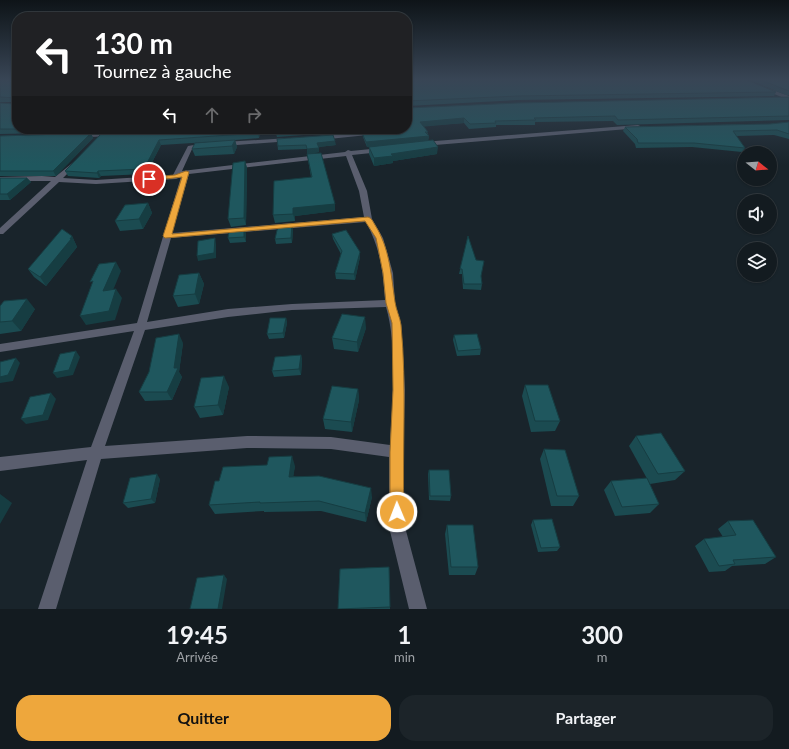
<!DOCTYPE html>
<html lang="fr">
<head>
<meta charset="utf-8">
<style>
  body { margin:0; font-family:Lato,sans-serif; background:#1c2429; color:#f1f3f6; height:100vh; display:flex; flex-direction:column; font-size:15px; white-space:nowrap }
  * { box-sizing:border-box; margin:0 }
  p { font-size:13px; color:#9da1a5 }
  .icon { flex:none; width:22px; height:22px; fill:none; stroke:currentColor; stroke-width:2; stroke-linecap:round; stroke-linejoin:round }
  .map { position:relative; height:609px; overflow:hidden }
  .side { display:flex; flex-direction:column; background:#131b20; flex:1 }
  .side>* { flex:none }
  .guide { position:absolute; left:12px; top:12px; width:400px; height:122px; border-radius:16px; box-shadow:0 1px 3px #0004,0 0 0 1px #32393e; background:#202124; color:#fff; overflow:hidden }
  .needle { width:26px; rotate:107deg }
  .buttons { position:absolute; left:737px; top:146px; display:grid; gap:8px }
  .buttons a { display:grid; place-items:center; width:40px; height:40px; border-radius:50%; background:#131b20; box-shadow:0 1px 3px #0004,0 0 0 1px #32393e; font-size:20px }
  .pin { position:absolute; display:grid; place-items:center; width:34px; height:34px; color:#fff; margin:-17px; border:2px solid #fff; border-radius:50%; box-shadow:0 1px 4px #0007 }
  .me { position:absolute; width:44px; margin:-22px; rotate:359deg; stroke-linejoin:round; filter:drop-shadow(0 0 3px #0008) }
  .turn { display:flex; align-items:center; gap:14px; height:84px; padding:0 16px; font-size:18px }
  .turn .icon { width:52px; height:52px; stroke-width:2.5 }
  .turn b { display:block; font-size:28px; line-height:34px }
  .lanes { display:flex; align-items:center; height:38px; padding:0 16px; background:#0003; justify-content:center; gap:20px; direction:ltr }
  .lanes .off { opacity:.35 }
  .eta { display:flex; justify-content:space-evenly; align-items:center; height:68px; text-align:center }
  .eta b { font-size:24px; font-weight:700; line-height:28px }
  .button { display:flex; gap:8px; margin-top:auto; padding:8px 16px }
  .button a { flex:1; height:46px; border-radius:16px; background:#eea73c; color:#111; font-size:16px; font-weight:700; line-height:46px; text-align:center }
  .button a+a { background:#1c2429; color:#f1f3f6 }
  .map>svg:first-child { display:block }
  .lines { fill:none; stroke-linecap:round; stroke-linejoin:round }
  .minor { fill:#5a5e6e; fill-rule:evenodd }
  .wall { fill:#1b4b51 }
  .shaded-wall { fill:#163d42 }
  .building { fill:#1f575e; stroke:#163d42 }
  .route { fill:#eea73c; stroke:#9b6d27 }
</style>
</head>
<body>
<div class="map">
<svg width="789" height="609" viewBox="0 0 789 609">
  <rect width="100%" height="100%" fill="#19242b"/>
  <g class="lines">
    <g class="minor">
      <polygon points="740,80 746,80 789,96 789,100"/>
      <polygon points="638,125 640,126 640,128 423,146 420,144 423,142"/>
      <path d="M122,129H137C129,134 83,140 76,135C79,133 115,130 122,129Z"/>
      <polygon points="375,131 378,133 377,134 319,140 316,138 319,136"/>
      <polygon points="289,138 292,140 291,141 224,146 221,144 224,142"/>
      <path d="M206,143L209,145L208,146L192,149L182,171L345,152L348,150L351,151L381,148L384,150L381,152L352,155L367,191L372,219L383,238L393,273L395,303L401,323L405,390L403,452L405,527L427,609H409L389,527V457L331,449L247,448L101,459L56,609H38L87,460L0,471V457L91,447L134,331L0,352V344L137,323L181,177L176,179L96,184L59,182L3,234H0V228L51,181H0V177L42,176L55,177L75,161L77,162V164L63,178L96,180L173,175L188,146ZM346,156L359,191L364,217L172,233L189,174ZM366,222C380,248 383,270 385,300L292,304L228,309L147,322L171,238ZM386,307C398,348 392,402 390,445L331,437L247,436L105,446L145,330L228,317L292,310Z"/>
    </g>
  </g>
  <g class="wall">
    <polygon points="0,80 17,80 17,129 111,129 93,132 0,134 0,103 15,104 15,102 0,102"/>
    <polygon points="407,80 776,92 774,96 517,100 407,106"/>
    <polygon points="749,80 789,80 789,95 786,95"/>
    <polygon points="789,97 789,120 617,125 613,121 535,122 535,125 496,125 496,127 469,129 464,123 424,126 429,136 428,141 437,154 393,161 393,163 374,166 369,154 369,147 388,145 367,147 363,137 362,133 407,129 407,108"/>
    <polygon points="789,122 789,139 774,135 736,136 745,148 742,152 692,147 636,148 635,144 623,131 625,127 770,124"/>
    <polygon points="119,129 330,129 330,133 277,137 276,134 260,132 259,138 235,140 237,147 234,154 195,156 192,149 208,142 161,145 146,174 101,176 99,178 68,176 65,171"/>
    <polygon points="359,129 376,129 360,130"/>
    <polygon points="91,133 93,138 56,176 0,176 0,136"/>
    <polygon points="277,139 336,145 318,147 319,152 307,154 307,149 278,150"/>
    <polygon points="307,154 335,211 295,216 295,221 275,223 273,215 311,177"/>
    <polygon points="245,161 247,168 246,225 231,227 228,219"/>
    <polygon points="0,178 27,178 31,182 10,200 0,200"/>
    <polygon points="148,203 152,213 143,229 120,231 115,221"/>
    <polygon points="293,229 292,243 276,244 275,239"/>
    <polygon points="246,233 246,242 230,243 228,238"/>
    <polygon points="332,234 360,252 360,257 355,280 336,279 335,273 341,254 333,239"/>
    <polygon points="72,236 77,247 46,286 34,277 28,269"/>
    <polygon points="468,236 481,277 482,284 481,290 463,289 462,274 459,274"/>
    <polygon points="199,273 204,284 199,304 178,307 173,296"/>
    <polygon points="0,306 35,309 21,331 0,334"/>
    <polygon points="286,318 287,323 284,338 269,339 267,334"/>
    <polygon points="366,328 358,352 334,349 332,338"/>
    <polygon points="454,335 481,349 480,355 457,356 453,340"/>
    <polygon points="183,343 179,372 182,377 172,400 145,401 139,392"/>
    <polygon points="301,355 302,360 301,375 274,377 272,371"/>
    <polygon points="525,385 560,421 555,431 531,432 522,396"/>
    <polygon points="229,387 223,415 200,418 194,407"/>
    <polygon points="358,389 359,400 352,432 325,429 323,419"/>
    <polygon points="636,436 685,471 675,480 650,484 629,446"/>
    <polygon points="544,449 579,496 573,506 551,506 540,459"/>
    <polygon points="295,466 293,476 372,497 366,522 321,511 264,512 264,511 215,514 209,505 219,481"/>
    <polygon points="429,470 451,496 450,501 429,500 428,474"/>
    <polygon points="160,479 155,503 128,508 123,503"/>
    <polygon points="611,481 659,504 650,513 615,516 604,490"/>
    <polygon points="533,520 560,547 557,551 538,552 531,525"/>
    <polygon points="728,521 776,557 765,564 732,566 725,571 709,572 695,546 704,539 723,537 718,529"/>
    <polygon points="447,525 478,567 475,575 449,575 445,534"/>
    <polygon points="389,567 390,609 338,609 340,569"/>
  </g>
  <g class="shaded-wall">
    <polygon points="464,118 464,123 420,127 420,122"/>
    <polygon points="92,129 111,129 93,132"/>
    <polygon points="259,129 260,132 259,138 258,133"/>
    <polygon points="91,133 93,138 56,176 53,171"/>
    <polygon points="429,136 428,141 367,147 366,142"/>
    <polygon points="159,140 161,145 146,174 144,169"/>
    <polygon points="235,140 237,147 234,154 232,146"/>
    <polygon points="335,141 336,145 318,147 317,143"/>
    <polygon points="438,147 437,154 393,161 393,163 374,166 374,158 391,154"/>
    <polygon points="319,148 319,152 307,154 307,149"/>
    <polygon points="245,161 247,168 246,225 244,218"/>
    <polygon points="98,171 101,176 99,178 97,173"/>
    <polygon points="27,178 31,182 10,200 7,194"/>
    <polygon points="148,203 152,213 143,229 139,219"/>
    <polygon points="335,204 335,211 295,216 295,221 293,214 293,208"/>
    <polygon points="292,224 293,229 292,243 291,238"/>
    <polygon points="244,228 246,233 246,242 244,237"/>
    <polygon points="72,236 77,247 46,286 40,277"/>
    <polygon points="215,238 216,244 216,258 198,261 197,256"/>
    <polygon points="360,252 360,257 355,280 354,274"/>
    <polygon points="116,262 121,271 109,300 103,291"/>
    <polygon points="199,273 204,284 199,304 195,294"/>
    <polygon points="116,289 122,298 115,320 86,325 80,316"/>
    <polygon points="27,299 35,309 21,331 12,321"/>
    <polygon points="365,317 366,328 358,352 357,342"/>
    <polygon points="286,318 287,323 284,338 283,333"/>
    <polygon points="179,334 183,343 179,372 182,377 172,400 167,392 174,368"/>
    <polygon points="76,351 80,357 73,375 57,378 53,373"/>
    <polygon points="301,355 302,360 301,375 299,369"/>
    <polygon points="16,358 20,363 13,381 0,383 0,377"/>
    <polygon points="224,376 229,387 223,415 218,405"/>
    <polygon points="358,389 359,400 352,432 351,422"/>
    <polygon points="51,393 56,399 48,420 26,424 21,419"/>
    <polygon points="292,456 295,466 292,486 289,477"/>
    <polygon points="157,474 160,479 155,503 151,499"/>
    <polygon points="371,488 372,497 366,522 365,513"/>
    <polygon points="0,494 12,503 0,524"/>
    <polygon points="224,575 227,579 222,609 218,609"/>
  </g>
  <g class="building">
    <polygon points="0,80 17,80 17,129 0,129 0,103 15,104 16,98 0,97"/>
    <polygon points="407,80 747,80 776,92 518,96 407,101"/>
    <polygon points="761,80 789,80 789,91"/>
    <polygon points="789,97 789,116 618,120 615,116 534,118 536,120 495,121 496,123 470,124 464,118 420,122 428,132 425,132 429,136 366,142 362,133 395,130 396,129 407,129 407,108 518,103"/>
    <polygon points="789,122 789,134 777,130 733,131 745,148 694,143 638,143 637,139 625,127 770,124"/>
    <polygon points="119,129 259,129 258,133 159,140 144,169 98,171 97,173 65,171 103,132"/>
    <polygon points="275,129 318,129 276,132 276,129"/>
    <polygon points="91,133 53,171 0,171 0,136"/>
    <polygon points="333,135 335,141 317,143 319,148 307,149 306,145 278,146 277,139"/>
    <polygon points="235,140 232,146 192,149 195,143"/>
    <polygon points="433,140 438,147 391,154 393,156 374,158 369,147"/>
    <polygon points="321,153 335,204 293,208 293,214 273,215 274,181 312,177 307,154"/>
    <polygon points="245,161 244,218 228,219 233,163"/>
    <polygon points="0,178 27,178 7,194 0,194"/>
    <polygon points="148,203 139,219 115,221 125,205"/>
    <polygon points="292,224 291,238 275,239 278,226"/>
    <polygon points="244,228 244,237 228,238 229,230"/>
    <polygon points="62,229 72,236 70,239 72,238 40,277 28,269"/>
    <polygon points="346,230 360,252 354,274 335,273 342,251 332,234"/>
    <polygon points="468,236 476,260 484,261 481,276 482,284 464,284 462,269 460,269"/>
    <polygon points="215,238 214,253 197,256 198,241"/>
    <polygon points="116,262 103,291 116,289 109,311 80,316 93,281 90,282 99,264"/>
    <polygon points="199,273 195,294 173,296 179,275"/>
    <polygon points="27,299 12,321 0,322 0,306 4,301"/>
    <polygon points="342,314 365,317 357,342 332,338"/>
    <polygon points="270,318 286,318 283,333 267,334"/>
    <polygon points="179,334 174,368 178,368 167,392 139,392 149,372 156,338"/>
    <polygon points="477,334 481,349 458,351 454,335"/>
    <polygon points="76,351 69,370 53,373 60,354"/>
    <polygon points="301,355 299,369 272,371 275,357"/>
    <polygon points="16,358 8,375 0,377 0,362"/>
    <polygon points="224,376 218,405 194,407 201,378"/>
    <polygon points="525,385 548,385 560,421 535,421"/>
    <polygon points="332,386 358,389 351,422 323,419"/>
    <polygon points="51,393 43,415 21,419 30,397"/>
    <polygon points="661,433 685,471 658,474 636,436"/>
    <polygon points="544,449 565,450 579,496 557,496"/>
    <polygon points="292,456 289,477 319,476 371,488 365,513 319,501 260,503 260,502 209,505 215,481 219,481 223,467 267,465 269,457"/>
    <polygon points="429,470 449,470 451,496 430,496"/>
    <polygon points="157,474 151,499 123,503 130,478"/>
    <polygon points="647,478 659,504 622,507 611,481"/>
    <polygon points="552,519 560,547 541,548 533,520"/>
    <polygon points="753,520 776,557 733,560 735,564 719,566 704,539 736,535 728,521"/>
    <polygon points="447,525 473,525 478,567 451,567"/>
    <polygon points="389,567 390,607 338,609 340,569"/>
    <polygon points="224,575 218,609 190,609 197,578"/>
  </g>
  <linearGradient id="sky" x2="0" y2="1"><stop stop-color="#0e1418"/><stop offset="0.48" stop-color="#384555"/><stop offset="1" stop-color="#384555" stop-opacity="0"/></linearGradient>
  <rect width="789" height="165" fill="url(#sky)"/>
  <path class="route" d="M186,171L189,172L172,234L368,217C372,218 373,222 375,225C390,249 391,275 395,302C396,310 400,317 401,325C407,387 402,450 404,512L402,516L397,518L392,516L390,512V452L393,390L392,323L386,303L383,273L376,238L365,221L165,238L163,236L182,177L149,181L146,179L149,177L175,175Z"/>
</svg>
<div class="buttons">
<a><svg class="needle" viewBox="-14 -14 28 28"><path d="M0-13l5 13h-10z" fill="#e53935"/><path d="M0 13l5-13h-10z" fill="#9da1a5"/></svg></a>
<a><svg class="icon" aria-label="sound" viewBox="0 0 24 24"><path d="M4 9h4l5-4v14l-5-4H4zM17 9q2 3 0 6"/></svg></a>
<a><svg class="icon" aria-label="layers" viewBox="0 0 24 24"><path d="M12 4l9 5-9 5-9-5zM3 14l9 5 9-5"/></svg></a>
</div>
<div class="pin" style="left:149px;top:179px;background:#d93025"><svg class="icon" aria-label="arrive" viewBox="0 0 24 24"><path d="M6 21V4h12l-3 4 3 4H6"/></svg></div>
<svg class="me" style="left:397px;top:512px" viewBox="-20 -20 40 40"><circle r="17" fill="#eea73c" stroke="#fff" stroke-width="3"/><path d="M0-11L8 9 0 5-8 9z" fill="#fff"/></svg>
<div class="guide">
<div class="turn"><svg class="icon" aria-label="left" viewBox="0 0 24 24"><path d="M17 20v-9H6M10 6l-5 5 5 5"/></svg><div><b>130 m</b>Tournez à gauche</div></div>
<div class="lanes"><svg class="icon" aria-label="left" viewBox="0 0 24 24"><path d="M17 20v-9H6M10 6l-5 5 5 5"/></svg><svg class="icon off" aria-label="ahead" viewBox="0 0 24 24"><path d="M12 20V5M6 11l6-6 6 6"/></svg><svg class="icon off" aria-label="right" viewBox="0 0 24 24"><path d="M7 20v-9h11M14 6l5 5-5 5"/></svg></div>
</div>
</div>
<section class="side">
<div class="eta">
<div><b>19:45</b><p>Arrivée</p></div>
<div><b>1</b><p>min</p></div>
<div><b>300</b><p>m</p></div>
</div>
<div class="button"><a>Quitter</a><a>Partager</a></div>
</section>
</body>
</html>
